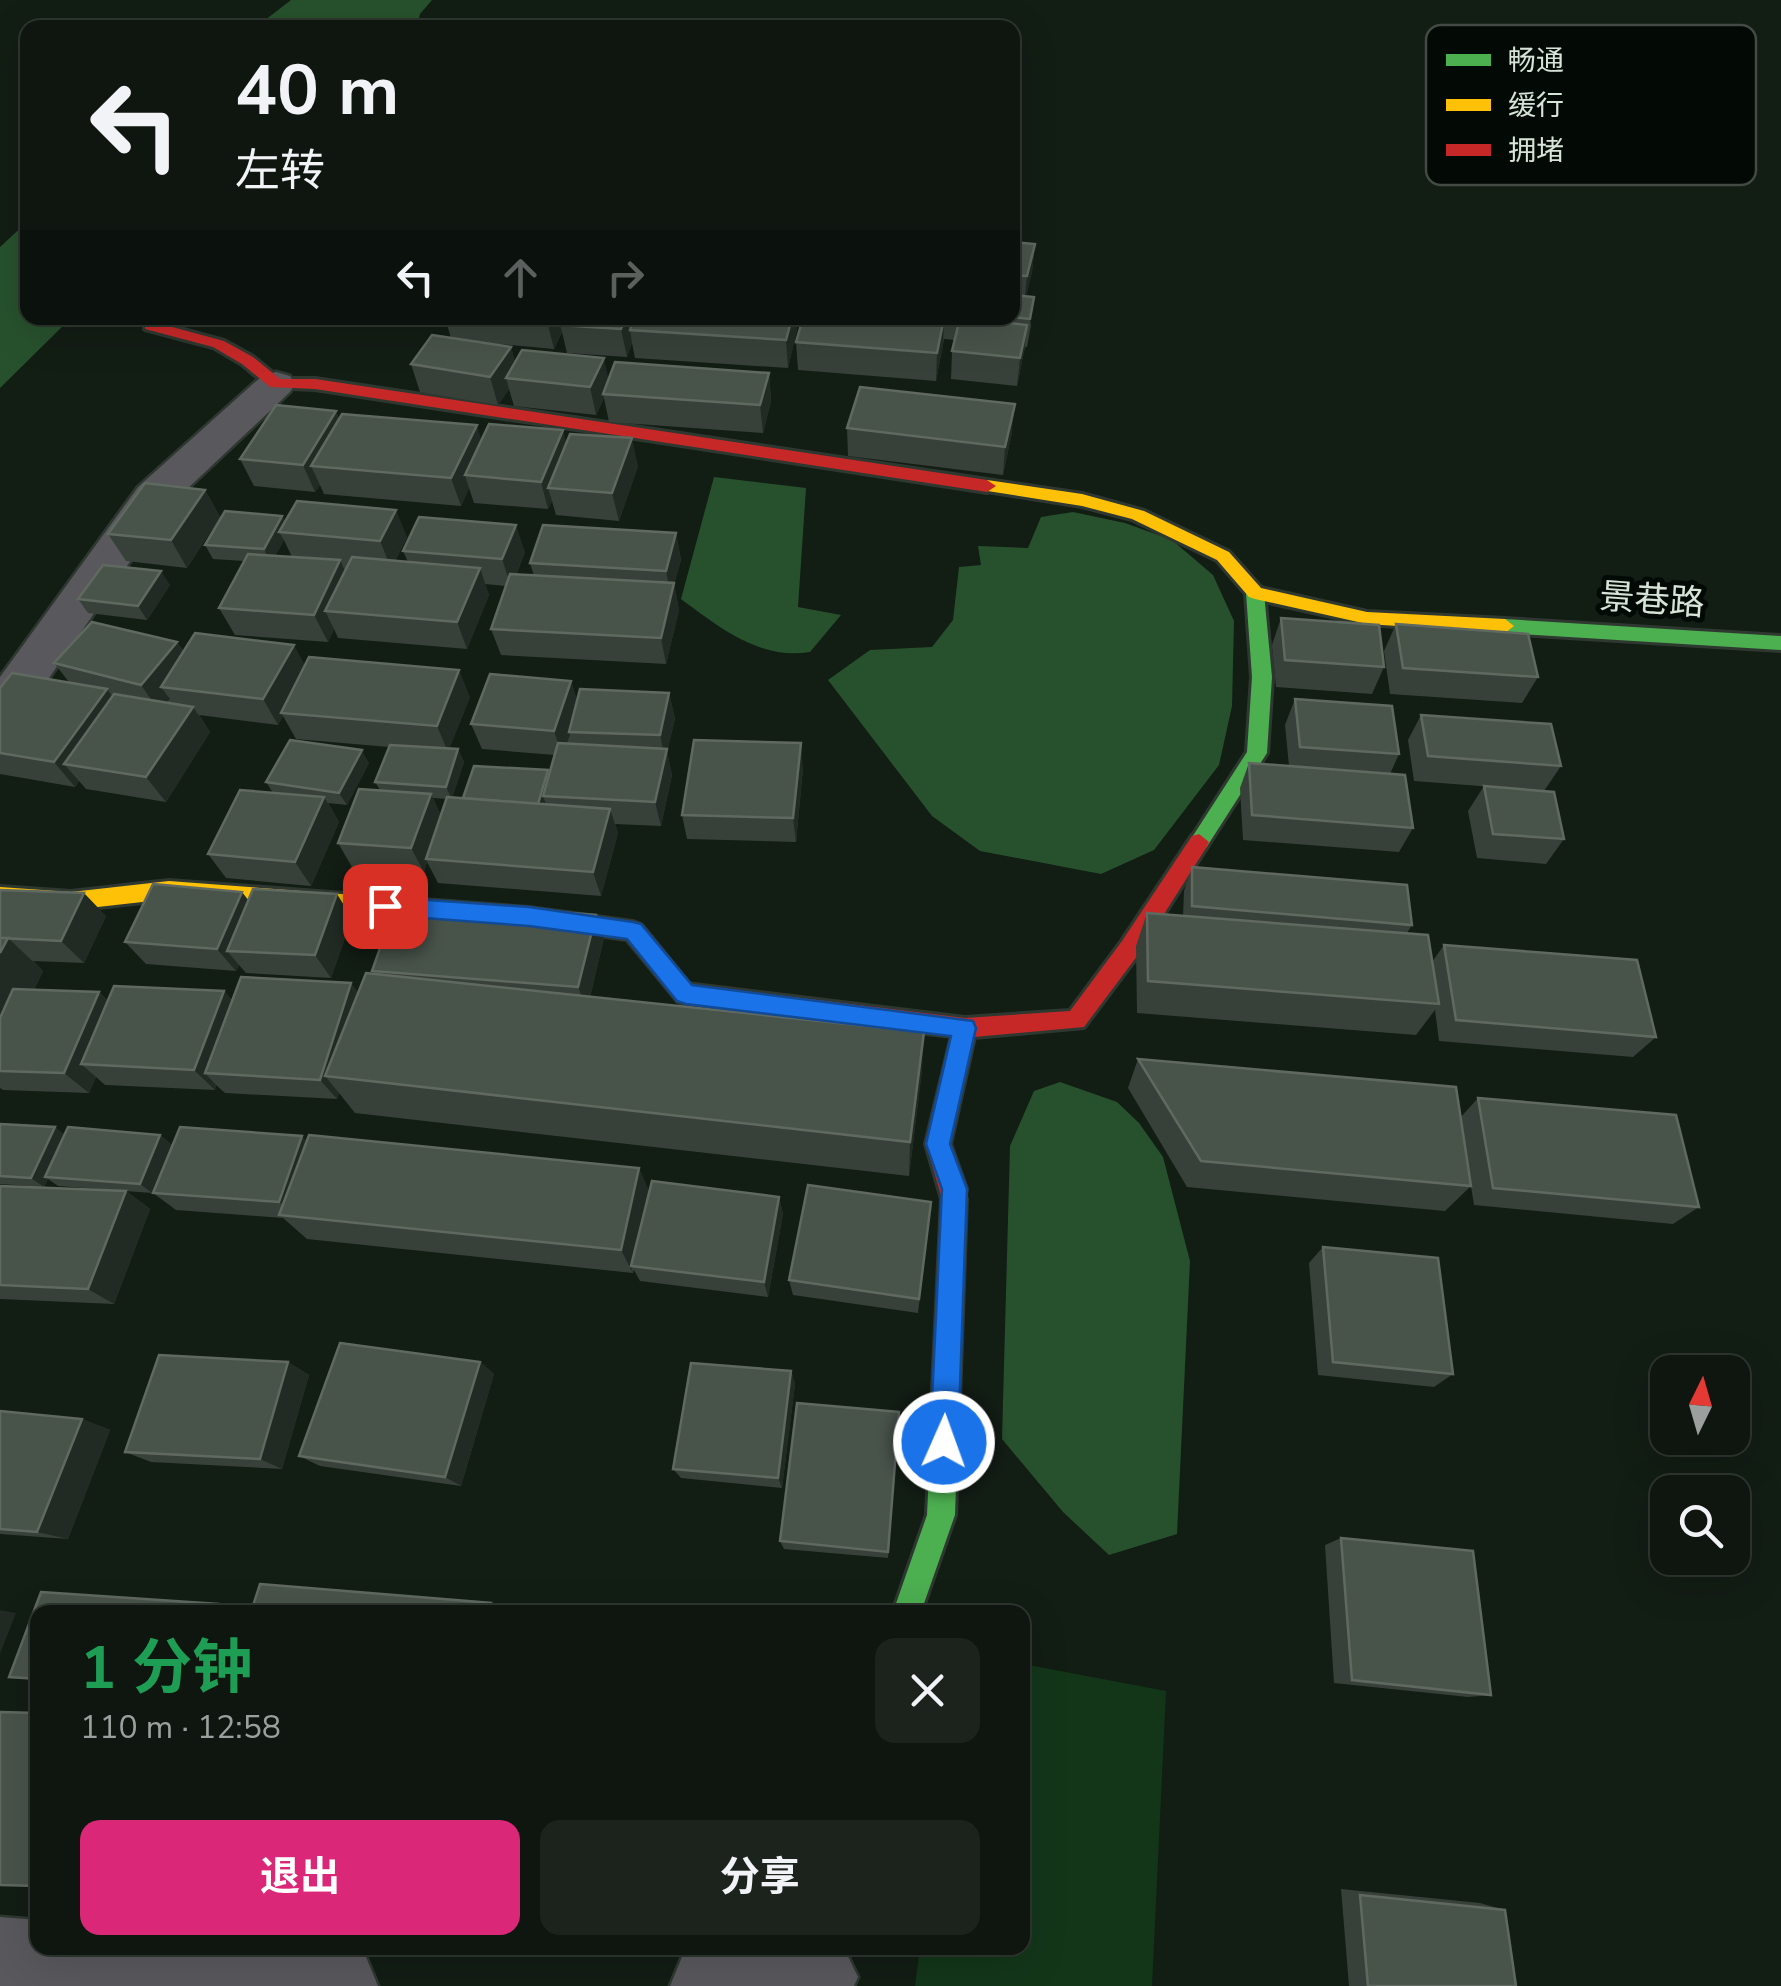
<!DOCTYPE html>
<html lang="zh">
<head>
<meta charset="utf-8">
<style>
  body { margin:0; font-family:"Nunito Sans","Noto Sans SC",sans-serif; background:#1c231d; color:#f1f3f6; height:100vh; display:flex; flex-direction:column; font-size:38px; white-space:nowrap }
  * { box-sizing:border-box; margin:0 }
  p { font-size:32px; color:#9b9f9e }
  .icon { flex:none; width:55px; height:55px; fill:none; stroke:currentColor; stroke-width:2; stroke-linecap:round; stroke-linejoin:round }
  .map { position:relative; flex:1; overflow:hidden }
  .panel { position:absolute; left:30px; top:1605px; width:1000px; height:350px; display:flex; flex-direction:column; background:#0e160f; border-radius:20px; box-shadow:0 10px 40px #0002,0 0 0 2px #2e352f }
  .panel>* { flex:none }
  .banner { position:absolute; left:20px; top:20px; width:1000px; height:305px; border-radius:20px; box-shadow:0 10px 40px #0002,0 0 0 2px #2e352f; background:#0e160f; color:#f1f3f6; overflow:hidden }
  .needle { width:65px; rotate:5deg }
  .buttons { position:absolute; left:1650px; top:1355px; display:grid; gap:20px }
  .buttons a { display:grid; place-items:center; width:100px; height:100px; border-radius:20px; background:#0e160f; box-shadow:0 10px 40px #0002,0 0 0 2px #2e352f; font-size:50px }
  .pin { position:absolute; display:grid; place-items:center; width:85px; height:85px; color:#fff; margin:-42px; border-radius:20px; box-shadow:0 5px 15px #0006 }
  .me { position:absolute; width:110px; margin:-55px; rotate:2deg; stroke-linejoin:round; filter:drop-shadow(0 0 8px #0008) }
  .turn { display:flex; align-items:center; gap:35px; height:210px; padding:0 50px; font-size:45px }
  .turn .icon { width:130px; height:130px; stroke-width:2.5 }
  .turn b { display:block; font-size:70px; line-height:85px }
  .lanes { display:flex; align-items:center; height:95px; padding:0 50px; background:#0003; justify-content:center; gap:50px; direction:ltr }
  .lanes .off { opacity:.35 }
  .round { display:grid; place-items:center; flex:none; width:105px; height:105px; border-radius:20px; background:#1c231d }
  .head { display:flex; align-items:center; justify-content:space-between; height:170px; padding:0 50px }
  h1 { font-size:60px; font-weight:700; line-height:75px; color:#1e9e55 }
  .cta { display:flex; gap:20px; margin-top:auto; padding:20px 50px }
  .cta a { flex:1; height:115px; border-radius:20px; background:#db2777; color:#fff; font-size:40px; font-weight:700; line-height:115px; text-align:center }
  .cta a+a { background:#1c231d; color:#f1f3f6 }
  .map>svg:first-child { display:block }
  .green { fill:#133619 }
  .water { fill:#27512d }
  .lines { fill:none; stroke-linecap:round; stroke-linejoin:round }
  .street-casing { stroke:#2e3830; stroke-width:5 }
  .fast-casing { stroke:#2e3830; stroke-width:6 }
  .slow-casing { stroke:#2e3830; stroke-width:6 }
  .jam-casing { stroke:#2e3830; stroke-width:6 }
  .street { fill:#59585d; fill-rule:evenodd }
  .fast { fill:#4caf50; fill-rule:evenodd }
  .slow { fill:#ffc107; fill-rule:evenodd }
  .jam { fill:#c62828; fill-rule:evenodd }
  .wall { fill:#374139; fill-rule:evenodd }
  .shaded-wall { fill:#212b23 }
  .building { fill:#48534a; stroke:#5f6960; stroke-width:2.5 }
  .route { fill:#1a73e8; stroke:#114b97; stroke-width:2.5 }
  .labels { text-anchor:middle; dominant-baseline:central; stroke-width:10; stroke-linejoin:round; paint-order:stroke }
  .street-label { font-size:35px; fill:#d7e3d7; stroke:#030904 }
  .key { fill:#030904; stroke:#434a43; stroke-width:2.5 }
  .key-label { font-size:28px; fill:#d7e3d7 }
</style>
</head>
<body>
<div class="map">
<svg width="1781" height="1986" viewBox="0 0 1781 1986">
  <rect width="100%" height="100%" fill="#121d14"/>
  <polygon class="green" points="1023,1664 1166,1691 1152,1986 915,1986 920,1948 1022,1948"/>
  <g class="water">
    <polygon points="291,0 432,0 420,14 417,27 256,27"/>
    <polygon points="27,222 28,318 71,318 0,388 0,247"/>
    <path d="M714,477L806,488L798,607L841,615L810,652C760,660 720,628 681,599Z"/>
    <polygon points="1073,512 1125,523 1172,540 1213,575 1234,621 1232,706 1219,765 1154,850 1101,874 980,851 932,816 828,680 870,650 932,647 953,620 959,567 981,565 978,546 1028,548 1041,517"/>
    <polygon points="1060,1082 1117,1102 1139,1123 1163,1157 1190,1261 1177,1534 1109,1555 1063,1512 1002,1439 1010,1146 1034,1091"/>
  </g>
  <g class="lines">
    <defs>
      <g id="street">
        <polygon points="276,372 290,376 295,384 290,392 168,507 17,724 0,730 0,677 138,487 262,376"/>
        <polygon points="0,1917 38,1920 38,1948 342,1948 366,1957 378,1986 0,1986"/>
        <polygon points="706,1948 844,1948 858,1977 854,1986 670,1986 682,1957"/>
      </g>
      <g id="fast">
        <polygon points="1255,587 1264,593 1272,677 1267,753 1206,848 1199,850 1189,842 1247,752 1252,677 1246,593"/>
        <polygon points="1505,619 1781,636 1781,650 1505,633 1496,626"/>
        <polygon points="954,1187 963,1191 966,1199 955,1515 921,1612 893,1612 927,1515 942,1199 945,1191"/>
      </g>
      <g id="slow">
        <polygon points="987,480 1082,494 1144,511 1229,552 1261,588 1367,612 1505,619 1514,626 1505,633 1367,624 1255,599 1249,597 1217,560 1132,519 1082,506 981,490 978,486"/>
        <polygon points="169,881 529,908 633,922 641,925 697,994 694,1001 686,1004 678,1001 627,939 529,926 169,899 71,910 0,905 0,887 71,892"/>
      </g>
      <g id="jam">
        <polygon points="150,321 224,341 253,357 280,379 315,379 987,480 996,486 987,492 315,389 270,387 242,364 213,347 145,329 145,323"/>
        <polygon points="1199,834 1209,842 1206,848 1138,955 1084,1027 974,1037 950,1144 966,1189 963,1207 954,1211 945,1207 942,1199 926,1144 952,1036 686,1004 678,1001 675,994 678,987 686,984 965,1018 1070,1011 1122,941 1192,836"/>
      </g>
    </defs>
    <use href="#street" class="street-casing"/>
    <use href="#fast" class="fast-casing"/>
    <use href="#slow" class="slow-casing"/>
    <use href="#jam" class="jam-casing"/>
    <use href="#street" class="street"/>
    <use href="#fast" class="fast"/>
    <use href="#slow" class="slow"/>
    <use href="#jam" class="jam"/>
  </g>
  <g class="wall">
    <polygon points="1012,242 1035,244 1032,272 1026,296 1031,325 1027,347 1025,347 1017,386 951,379 952,351 955,340 944,339 936,381 798,370 796,342 803,318 1012,318"/>
    <polygon points="445,318 796,318 797,330 788,368 635,358 632,343 627,357 567,353 562,332 554,349 476,342 511,347 515,362 609,380 769,373 771,401 763,433 609,422 604,398 596,415 514,406 509,389 498,405 420,392 411,364 451,338"/>
    <polygon points="336,411 339,419 481,440 566,443 638,466 619,521 556,515 552,501 548,509 474,503 469,488 461,506 324,494 320,485 315,492 254,486 240,459"/>
    <polygon points="847,428 1012,432 1003,475 848,456"/>
    <polygon points="205,490 220,517 187,568 126,561 108,534"/>
    <path d="M282,516L285,521L407,537L395,561L408,562L403,551L525,552L516,575L534,576L530,563L676,533L681,560L674,584L679,610L666,664L501,655L491,629L506,586L485,584L489,595L467,649L338,638L334,629L328,642L235,635L219,608L244,561L213,559L205,545ZM284,540L292,557L275,556Z"/>
    <polygon points="170,585 147,620 88,613 78,599"/>
    <polygon points="1281,618 1384,667 1372,694 1276,687 1272,645"/>
    <polygon points="1396,624 1538,677 1522,703 1390,694 1384,651"/>
    <path d="M177,642L184,652L305,666L470,697L449,749H458L464,762L452,798H463L548,770L549,775L555,755L482,749L471,724L571,681L577,701L669,693L675,719L667,752L672,775L661,826L615,824L618,833L601,896L438,883L427,862L424,872L352,867L338,843L380,790L375,782L389,747L296,739L283,716L278,725L199,715L210,732L166,802L86,789L79,781L75,787L0,774V688L69,682L54,663ZM433,798L447,799L441,816Z"/>
    <polygon points="1295,699 1399,754 1390,774 1413,828 1399,852 1243,840 1240,788 1249,763 1289,766 1285,725"/>
    <polygon points="1421,715 1561,766 1544,791 1414,781 1408,740"/>
    <polygon points="369,763 347,805 328,803 339,822 311,886 226,878 208,854 273,793 266,782"/>
    <polygon points="803,768 796,842 687,839 682,815"/>
    <polygon points="1484,786 1564,839 1546,864 1477,858 1468,811"/>
    <polygon points="1192,867 1412,925 1407,933 1432,962 1444,945 1656,1037 1633,1057 1439,1041 1435,1010 1416,1035 1137,1013 1136,946 1147,913 1183,916 1184,891"/>
    <polygon points="0,890 106,916 84,963 33,961 43,971 34,990 99,992 108,1001 224,991 232,1000 358,992 373,973 372,971 604,938 590,997 922,1070 909,1176 355,1113 339,1093 337,1099 225,1093 216,1085 215,1090 105,1085 96,1077 89,1093 3,1090 0,1088"/>
    <polygon points="248,900 352,918 331,978 246,973 239,965 236,971 146,964 125,942"/>
    <polygon points="1138,1059 1461,1117 1478,1098 1699,1207 1673,1224 1474,1205 1471,1186 1445,1211 1187,1187 1128,1088"/>
    <polygon points="0,1124 55,1127 64,1135 160,1135 172,1145 152,1193 58,1186 48,1179 44,1187 0,1184"/>
    <polygon points="307,1142 639,1168 649,1192 779,1197 783,1214 768,1297 640,1281 634,1270 633,1273 307,1239 283,1218 176,1210 153,1193"/>
    <polygon points="0,1186 126,1191 150,1209 114,1304 0,1299"/>
    <polygon points="931,1202 918,1313 793,1295 789,1280"/>
    <polygon points="1323,1247 1453,1374 1434,1387 1318,1375 1309,1263"/>
    <polygon points="288,1362 309,1375 282,1469 151,1462 125,1452"/>
    <polygon points="480,1362 494,1374 461,1486 320,1466 299,1456"/>
    <polygon points="791,1371 795,1384 782,1488 681,1478 673,1469"/>
    <polygon points="0,1411 82,1419 110,1430 68,1539 0,1534"/>
    <polygon points="899,1412 888,1558 784,1549 780,1541"/>
    <polygon points="1341,1538 1491,1695 1468,1697 1334,1683 1325,1545"/>
    <polygon points="1341,1889 1480,1903 1505,1910 1516,1986 1349,1986"/>
  </g>
  <g class="shaded-wall">
    <polygon points="1035,244 1032,272 1024,304 1027,276"/>
    <polygon points="548,318 569,318 560,325 562,332 554,349 547,321"/>
    <polygon points="626,318 640,318 630,330 632,343 627,357 621,329"/>
    <polygon points="792,318 796,318 797,330 788,368 786,340"/>
    <polygon points="944,318 943,345 936,381 937,353"/>
    <polygon points="1027,325 1024,352 1017,386 1020,358"/>
    <polygon points="511,347 518,375 506,378 509,389 498,405 490,377"/>
    <polygon points="604,358 610,386 603,394 604,398 596,415 590,387"/>
    <polygon points="769,373 771,401 763,433 760,405"/>
    <polygon points="1015,404 1012,432 1003,475 1005,447"/>
    <polygon points="336,411 347,438 311,466 320,485 315,492 303,465"/>
    <polygon points="477,425 485,453 465,475 469,488 461,506 451,478"/>
    <polygon points="563,430 570,458 548,488 552,501 548,509 541,482"/>
    <polygon points="632,438 638,466 619,521 612,493"/>
    <polygon points="205,490 220,517 187,568 171,540"/>
    <polygon points="396,510 407,537 391,568 380,541"/>
    <polygon points="282,516 289,529 279,532 284,540 271,563 264,549"/>
    <polygon points="516,525 525,552 511,586 502,559"/>
    <polygon points="676,533 681,560 674,584 679,610 666,664 661,638 671,597 666,571"/>
    <polygon points="340,560 353,588 325,611 334,629 328,642 314,615"/>
    <polygon points="480,568 489,595 467,649 457,622"/>
    <polygon points="161,571 170,585 147,620 138,606"/>
    <polygon points="177,642 194,668 161,687 170,699 159,711 141,685"/>
    <polygon points="294,645 308,671 281,713 283,716 278,725 263,699"/>
    <polygon points="459,670 470,697 448,752 437,726"/>
    <polygon points="571,681 579,707 569,732 570,735 562,756 554,731"/>
    <polygon points="107,689 127,715 64,764 79,781 75,787 54,762"/>
    <polygon points="669,693 675,719 667,752 672,775 661,826 655,802 665,758 660,735"/>
    <polygon points="193,707 210,732 166,802 146,777"/>
    <polygon points="801,743 803,768 796,842 793,818"/>
    <polygon points="458,749 464,762 452,799 446,787"/>
    <polygon points="362,750 369,763 347,805 339,793"/>
    <polygon points="548,770 552,783 543,796 546,804 538,805"/>
    <polygon points="431,794 443,819 426,859 427,862 424,872 411,848"/>
    <polygon points="324,797 339,822 311,886 295,862"/>
    <polygon points="610,809 618,833 601,896 593,872"/>
    <polygon points="242,892 260,915 227,951 239,965 236,971 217,949"/>
    <polygon points="84,893 106,916 84,963 61,941"/>
    <polygon points="337,894 352,918 331,978 315,955"/>
    <polygon points="596,915 604,938 587,1009 578,987"/>
    <polygon points="8,938 43,971 0,1060 0,953"/>
    <polygon points="351,983 367,1004 325,1076 339,1093 337,1099 320,1080"/>
    <polygon points="224,991 243,1012 205,1073 216,1085 215,1090 194,1070"/>
    <polygon points="99,992 121,1014 81,1064 96,1077 89,1093 64,1073"/>
    <polygon points="924,1032 922,1070 909,1176 910,1142"/>
    <polygon points="55,1127 68,1137 45,1177 48,1179 44,1187 31,1178"/>
    <polygon points="160,1135 172,1145 152,1193 140,1184"/>
    <polygon points="302,1136 320,1155 295,1216 279,1202"/>
    <polygon points="639,1168 650,1194 631,1266 633,1273 621,1250"/>
    <polygon points="126,1191 150,1209 114,1304 88,1289"/>
    <polygon points="779,1197 783,1214 768,1297 764,1282"/>
    <polygon points="288,1362 309,1375 282,1469 260,1459"/>
    <polygon points="480,1362 494,1374 461,1486 445,1477"/>
    <polygon points="791,1371 795,1384 782,1488 778,1478"/>
    <polygon points="82,1419 110,1430 68,1539 37,1532"/>
    <polygon points="491,1603 506,1609 505,1612 489,1612"/>
    <polygon points="218,1604 243,1610 242,1612 216,1612"/>
    <polygon points="0,1610 16,1613 0,1654"/>
  </g>
  <g class="building">
    <polygon points="1012,242 1035,244 1027,276 1012,275"/>
    <polygon points="1012,295 1034,297 1030,319 1012,317"/>
    <polygon points="509,318 548,318 547,321"/>
    <polygon points="563,318 626,318 621,329 560,325"/>
    <polygon points="634,318 792,318 786,340 630,330"/>
    <polygon points="803,318 944,318 937,353 796,342"/>
    <polygon points="960,318 1027,325 1020,358 952,351"/>
    <polygon points="432,335 511,347 490,377 411,364"/>
    <polygon points="522,350 604,358 590,387 506,378"/>
    <polygon points="615,362 769,373 760,405 603,394"/>
    <polygon points="860,387 1015,404 1005,447 847,428"/>
    <polygon points="276,405 336,411 303,465 240,459"/>
    <polygon points="342,414 477,425 451,478 311,466"/>
    <polygon points="489,424 563,430 541,482 465,475"/>
    <polygon points="570,434 632,438 612,493 548,488"/>
    <polygon points="145,483 205,490 171,540 108,534"/>
    <polygon points="297,501 396,510 380,541 279,532"/>
    <polygon points="225,511 282,516 264,549 205,545"/>
    <polygon points="419,517 516,525 502,559 403,551"/>
    <polygon points="543,525 676,533 666,571 530,563"/>
    <polygon points="248,554 340,560 314,615 219,608"/>
    <polygon points="352,557 480,568 457,622 325,611"/>
    <polygon points="103,565 161,571 138,606 78,599"/>
    <polygon points="510,574 674,583 661,638 491,629"/>
    <polygon points="1281,618 1379,625 1384,667 1285,660"/>
    <polygon points="92,622 177,642 141,685 54,663"/>
    <polygon points="1396,624 1528,634 1538,677 1403,668"/>
    <polygon points="195,633 294,645 263,699 161,687"/>
    <polygon points="309,657 459,670 437,726 281,713"/>
    <polygon points="12,673 107,689 54,762 0,753 0,688"/>
    <polygon points="490,674 571,681 554,731 471,724"/>
    <polygon points="580,689 669,693 660,735 569,732"/>
    <polygon points="114,694 193,707 146,777 64,764"/>
    <polygon points="1295,699 1392,706 1399,754 1300,747"/>
    <polygon points="1421,715 1551,724 1561,766 1428,756"/>
    <polygon points="290,740 362,750 339,793 266,782"/>
    <polygon points="694,740 801,743 793,818 682,815"/>
    <polygon points="558,743 667,749 655,802 543,796"/>
    <polygon points="390,745 458,749 446,787 375,782"/>
    <polygon points="1249,763 1405,775 1413,828 1252,815"/>
    <polygon points="474,766 548,770 538,804 463,798"/>
    <polygon points="1484,786 1554,792 1564,839 1493,834"/>
    <polygon points="359,789 431,794 411,848 338,843"/>
    <polygon points="240,790 324,797 295,862 208,854"/>
    <polygon points="447,797 610,809 593,872 426,859"/>
    <polygon points="1192,867 1407,885 1412,925 1192,906"/>
    <polygon points="153,884 242,892 217,949 125,942"/>
    <polygon points="253,889 337,894 315,955 227,951"/>
    <polygon points="0,890 84,893 61,941 0,938"/>
    <polygon points="397,900 596,915 578,987 372,971"/>
    <polygon points="1147,913 1428,935 1439,1004 1148,981"/>
    <polygon points="0,938 8,938 0,953"/>
    <polygon points="1444,945 1637,960 1656,1037 1456,1020"/>
    <polygon points="366,973 924,1032 910,1142 325,1076"/>
    <polygon points="241,977 351,983 320,1080 205,1073"/>
    <polygon points="114,986 224,991 194,1070 81,1064"/>
    <polygon points="13,989 99,992 64,1073 0,1071 0,1018"/>
    <polygon points="1138,1059 1456,1087 1471,1186 1201,1161"/>
    <polygon points="1478,1098 1676,1115 1699,1207 1493,1188"/>
    <polygon points="0,1124 55,1127 31,1178 0,1176"/>
    <polygon points="68,1127 160,1135 140,1184 45,1177"/>
    <polygon points="180,1127 302,1136 279,1202 153,1193"/>
    <polygon points="309,1135 639,1168 621,1250 279,1215"/>
    <polygon points="652,1181 779,1197 764,1282 631,1266"/>
    <polygon points="808,1185 931,1202 919,1299 789,1280"/>
    <polygon points="0,1186 126,1191 88,1289 0,1285"/>
    <polygon points="1323,1247 1438,1258 1453,1374 1333,1362"/>
    <polygon points="340,1343 480,1362 445,1477 299,1456"/>
    <polygon points="159,1355 288,1362 260,1459 125,1452"/>
    <polygon points="691,1363 791,1371 778,1478 673,1469"/>
    <polygon points="797,1403 899,1412 888,1552 780,1541"/>
    <polygon points="0,1411 82,1419 37,1532 0,1529"/>
    <polygon points="1341,1538 1473,1551 1491,1695 1352,1680"/>
    <polygon points="260,1584 491,1603 489,1612 251,1612"/>
    <polygon points="41,1592 218,1604 216,1612 38,1612 38,1679 9,1677"/>
    <polygon points="0,1712 38,1713 38,1886 0,1885"/>
    <polygon points="1360,1895 1505,1910 1516,1986 1368,1986"/>
  </g>
  <polygon class="route" points="385,897 529,907 633,922 641,924 692,985 973,1021 976,1028 950,1144 967,1189 958,1442 954,1452 944,1456 934,1452 930,1442 942,1189 926,1144 951,1036 686,1004 677,1001 627,939 529,926 385,915 374,906"/>
  <g class="labels">
    <g class="street-label">
      <text transform="translate(1652 600) rotate(4)">景巷路</text>
    </g>
  </g>
  <rect x="1426" y="25" width="330" height="160" rx="15" class="key"/>
  <rect x="1446" y="54" width="45" height="12" fill="#4caf50"/>
  <rect x="1446" y="99" width="45" height="12" fill="#ffc107"/>
  <rect x="1446" y="144" width="45" height="12" fill="#c62828"/>
  <g class="key-label">
    <text x="1508" y="70">畅通</text>
    <text x="1508" y="115">缓行</text>
    <text x="1508" y="160">拥堵</text>
  </g>
</svg>
<div class="buttons">
<a><svg class="needle" viewBox="-14 -14 28 28"><path d="M0-13l5 13h-10z" fill="#e53935"/><path d="M0 13l5-13h-10z" fill="#9b9f9e"/></svg></a>
<a><svg class="icon" aria-label="search" viewBox="0 0 24 24"><circle cx="10" cy="10" r="6"/><path d="M15 15l6 6"/></svg></a>
</div>
<div class="pin" style="left:385px;top:906px;background:#d93025"><svg class="icon" aria-label="arrive" viewBox="0 0 24 24"><path d="M6 21V4h12l-3 4 3 4H6"/></svg></div>
<svg class="me" style="left:944px;top:1442px" viewBox="-20 -20 40 40"><circle r="17" fill="#1a73e8" stroke="#fff" stroke-width="3"/><path d="M0-11L8 9 0 5-8 9z" fill="#fff"/></svg>
<div class="banner">
<div class="turn"><svg class="icon" aria-label="left" viewBox="0 0 24 24"><path d="M17 20v-9H6M10 6l-5 5 5 5"/></svg><div><b>40 m</b>左转</div></div>
<div class="lanes"><svg class="icon" aria-label="left" viewBox="0 0 24 24"><path d="M17 20v-9H6M10 6l-5 5 5 5"/></svg><svg class="icon off" aria-label="ahead" viewBox="0 0 24 24"><path d="M12 20V5M6 11l6-6 6 6"/></svg><svg class="icon off" aria-label="right" viewBox="0 0 24 24"><path d="M7 20v-9h11M14 6l5 5-5 5"/></svg></div>
</div>
<section class="panel">
<div class="head"><div><h1>1 分钟</h1><p>110 m · 12:58</p></div><a class="round"><svg class="icon" aria-label="close" viewBox="0 0 24 24"><path d="M6 6l12 12M18 6L6 18"/></svg></a></div>
<div class="cta"><a>退出</a><a>分享</a></div>
</section>
</div>
</body>
</html>
